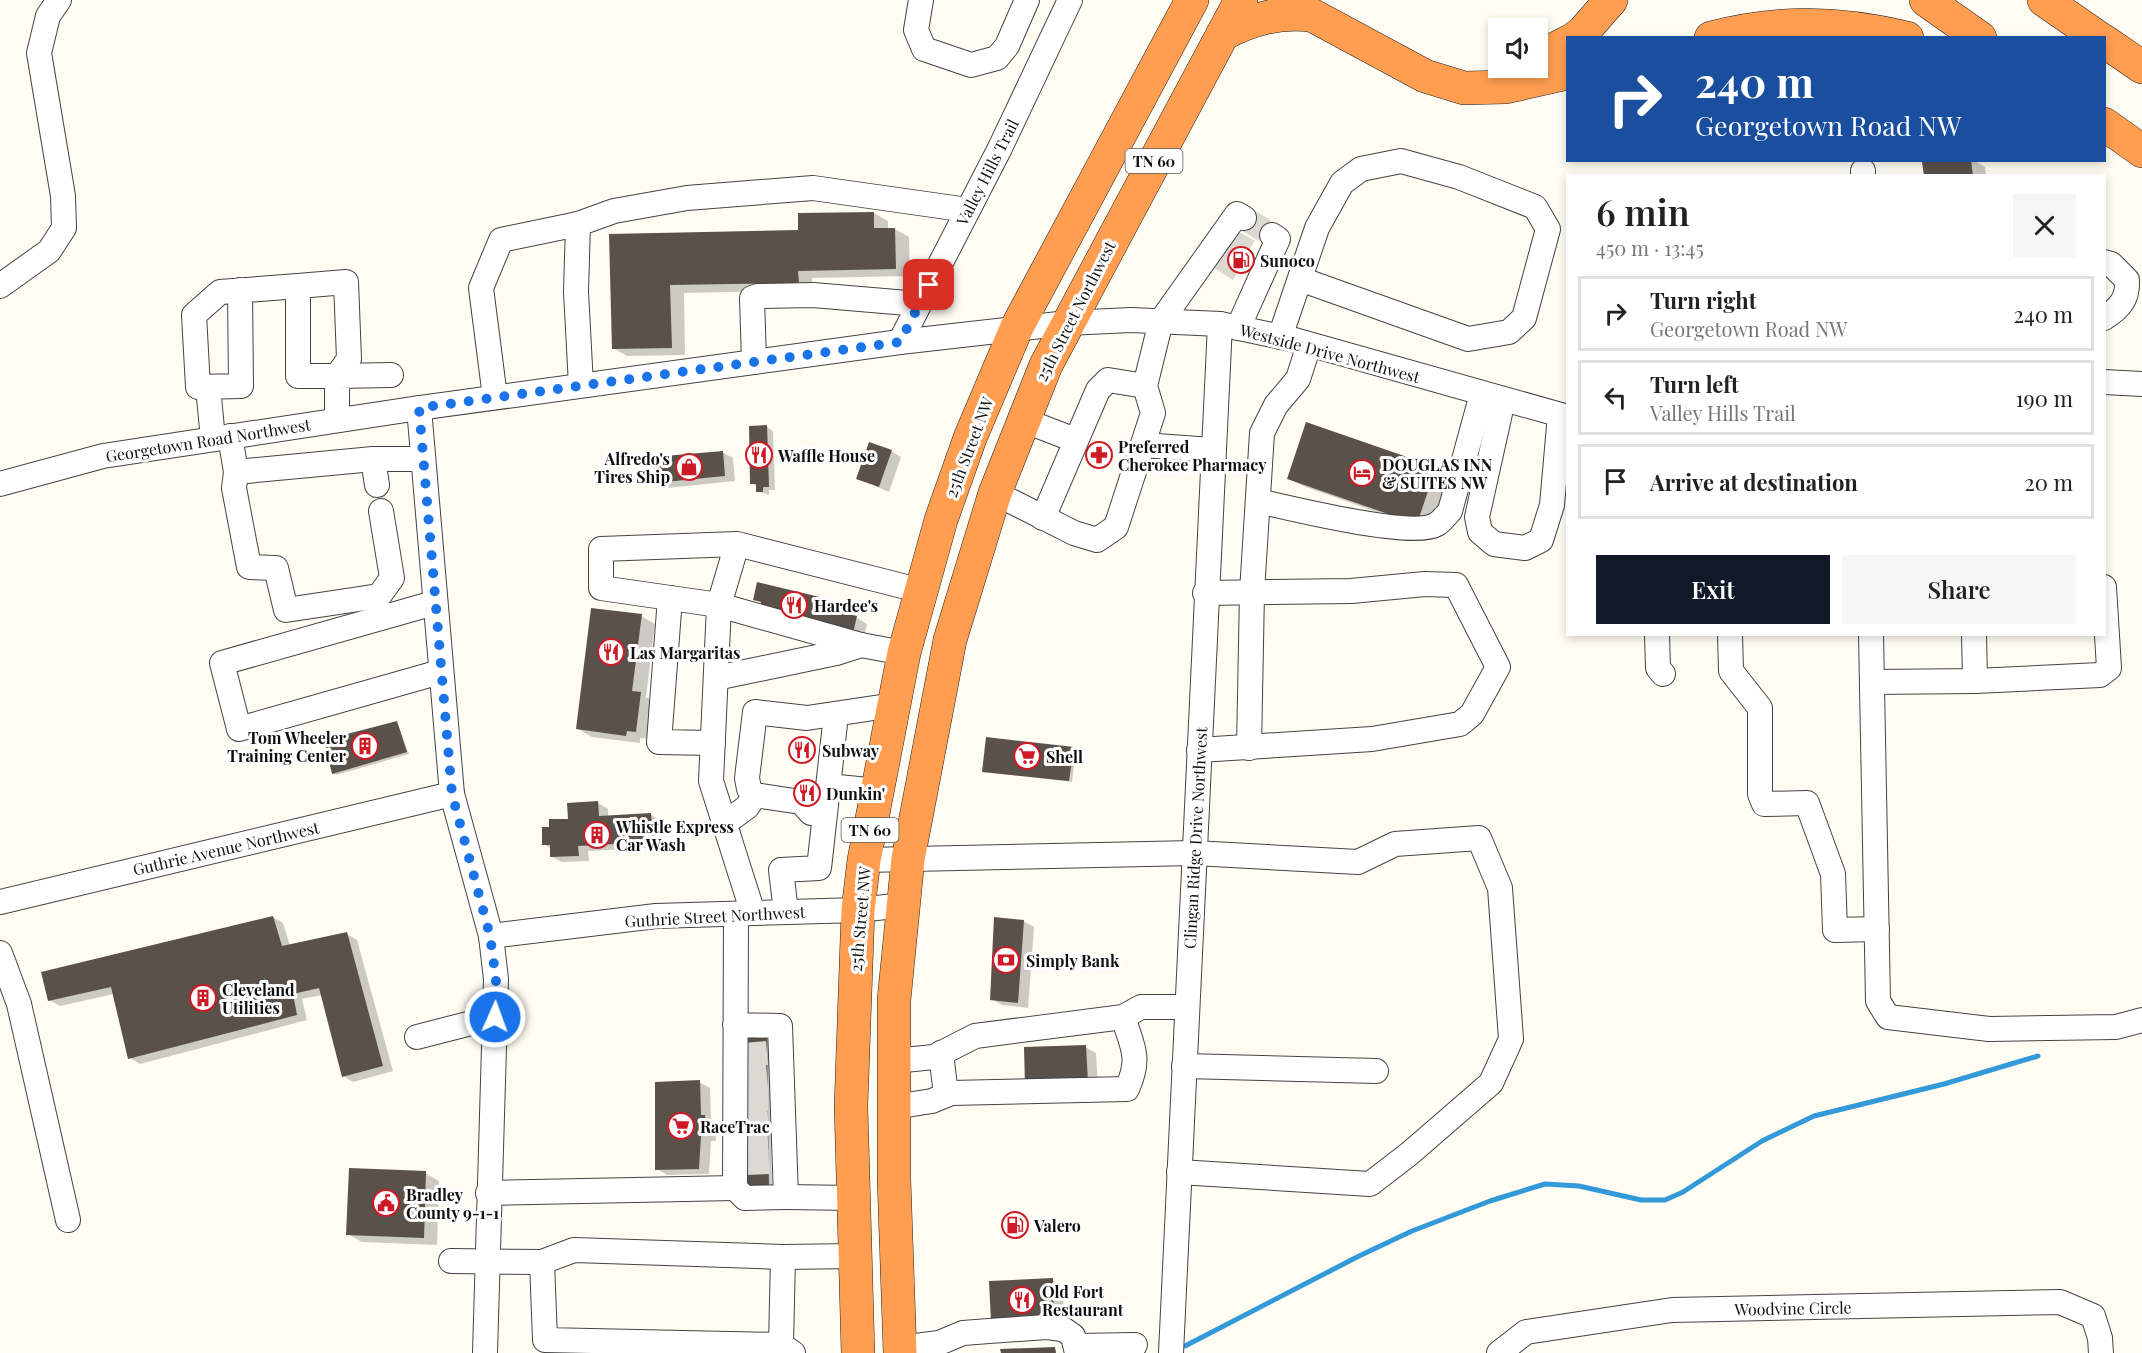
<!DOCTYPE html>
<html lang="en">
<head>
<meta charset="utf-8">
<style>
  body { margin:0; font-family:"Playfair Display",serif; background:#f6f6f6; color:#222; height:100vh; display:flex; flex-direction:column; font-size:22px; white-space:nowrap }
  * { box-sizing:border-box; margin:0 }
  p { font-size:20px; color:#767676 }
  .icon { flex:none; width:33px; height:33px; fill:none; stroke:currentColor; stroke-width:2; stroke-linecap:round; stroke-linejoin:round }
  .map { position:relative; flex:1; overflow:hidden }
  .panel { position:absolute; left:1566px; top:174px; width:540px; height:462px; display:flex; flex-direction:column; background:#fff; border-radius:0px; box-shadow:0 3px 9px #0003 }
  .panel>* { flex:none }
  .banner { position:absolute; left:1566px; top:36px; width:540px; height:126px; border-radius:0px; box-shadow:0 3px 9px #0003; background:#1a4fa0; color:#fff; overflow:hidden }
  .controls { position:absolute; left:1488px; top:18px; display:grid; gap:12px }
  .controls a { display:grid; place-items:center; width:60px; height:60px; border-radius:0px; background:#fff; box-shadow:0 3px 9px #0003; font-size:30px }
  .pin { position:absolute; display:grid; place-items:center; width:51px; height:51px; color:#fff; margin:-26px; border-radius:12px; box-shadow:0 3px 9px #0006 }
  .me { position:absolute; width:66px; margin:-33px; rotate:2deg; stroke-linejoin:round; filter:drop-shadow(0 0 4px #0008) }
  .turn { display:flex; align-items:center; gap:21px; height:126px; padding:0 30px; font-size:27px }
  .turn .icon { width:78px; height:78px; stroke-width:2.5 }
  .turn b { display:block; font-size:42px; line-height:51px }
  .round { display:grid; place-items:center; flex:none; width:63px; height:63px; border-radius:0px; background:#f6f6f6 }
  .head { display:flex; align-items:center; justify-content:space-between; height:102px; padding:0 30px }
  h1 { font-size:36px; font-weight:600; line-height:45px }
  .action { display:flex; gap:12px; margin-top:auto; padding:12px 30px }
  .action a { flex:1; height:69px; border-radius:0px; background:#111827; color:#fff; font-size:24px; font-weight:600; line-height:69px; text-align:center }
  .action a+a { background:#f6f6f6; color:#222 }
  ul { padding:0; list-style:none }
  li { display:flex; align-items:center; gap:18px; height:75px; margin:0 12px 9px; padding:0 18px; border:3px solid #e0e0e0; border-radius:0px }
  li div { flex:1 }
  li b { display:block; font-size:22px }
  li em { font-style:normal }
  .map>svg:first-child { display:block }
  .shadow { fill:#0003 }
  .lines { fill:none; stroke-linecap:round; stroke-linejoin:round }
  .stream { stroke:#3399d9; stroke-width:5 }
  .building { fill:#5a514b }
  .minor-tunnel { stroke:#dbd9d1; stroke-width:24; stroke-dasharray:24 12; stroke-linecap:butt }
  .minor-casing { stroke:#434343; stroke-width:26 }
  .highway-casing { stroke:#212121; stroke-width:34 }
  .minor { stroke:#fff; stroke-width:24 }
  .highway { stroke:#ff9e51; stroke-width:33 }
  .route { stroke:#1a73e8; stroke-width:10; stroke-dasharray:0 18 }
  .labels { text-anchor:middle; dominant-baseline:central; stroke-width:6; stroke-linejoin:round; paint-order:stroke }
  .shield { fill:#fff; stroke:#585858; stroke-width:1.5 }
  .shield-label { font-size:15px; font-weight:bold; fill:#101010 }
  .street-label { font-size:16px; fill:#101010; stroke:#fff }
  .poi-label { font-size:16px; font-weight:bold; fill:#101010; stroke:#fff; text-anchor:start }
</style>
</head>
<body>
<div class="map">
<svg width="2142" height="1353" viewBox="0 0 2142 1353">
  <rect width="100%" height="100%" fill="#fffdf3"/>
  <g class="shadow">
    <polygon points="1956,160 1973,160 1985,167 1986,176 1925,176"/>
    <polygon points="874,213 888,221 888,229 895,229 909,237 910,276 812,278 812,290 684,293 685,355 627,356 613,348 611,235 800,232"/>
    <polygon points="1307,424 1436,468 1450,476 1431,531 1303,486 1289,478"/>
    <polygon points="767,427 773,431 775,490 769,490 769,495 758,491 758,487 752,483"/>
    <polygon points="891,451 901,457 889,492 857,478"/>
    <polygon points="722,452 733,458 735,481 667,488 657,482"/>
    <polygon points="755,599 827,600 838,606 836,613 857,618 867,624 864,637"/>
    <polygon points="641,616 655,624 646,697 654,701 650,739 640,738 640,743 592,737 578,729"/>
    <polygon points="397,722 409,754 336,775 333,773"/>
    <polygon points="1073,749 1076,750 1072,782 986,772"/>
    <polygon points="598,803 608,809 608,817 651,815 661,821 663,847 588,851 589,861 562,862 552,857 551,849 544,844 551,828"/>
    <polygon points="273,917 283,923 290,946 347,934 357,940 393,1071 353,1082 343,1076 322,995 302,999 307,1020 140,1064 130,1058 114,994 60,1006 49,1000"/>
    <polygon points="1023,921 1034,927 1028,1008 1002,1005 991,999"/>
    <polygon points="766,1036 769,1037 772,1190 751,1190"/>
    <polygon points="1085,1047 1096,1053 1098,1088 1037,1091"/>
    <polygon points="699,1082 710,1088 711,1120 715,1123 716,1141 711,1141 709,1174 667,1175 657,1169"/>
    <polygon points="425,1173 439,1181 437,1245 362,1242 348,1234"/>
    <polygon points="1052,1280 1063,1286 1064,1323 1003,1327"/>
  </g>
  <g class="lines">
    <polyline class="stream" points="1185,1346 1359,1256 1412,1231 1490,1201 1545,1184 1579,1186 1641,1200 1665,1200 1683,1192 1762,1141 1814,1116 1944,1084 2038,1056"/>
  </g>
  <g class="building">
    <polygon points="1941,160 1971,160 1973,176 1924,176 1922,162"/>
    <polygon points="874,212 874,228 895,228 896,269 798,271 799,283 670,285 672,348 612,349 609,234 798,230 798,213"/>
    <polygon points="1306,422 1436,467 1417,524 1287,479"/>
    <polygon points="767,425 769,487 763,487 763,492 756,492 756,484 750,484 749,426"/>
    <polygon points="869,442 892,450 879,487 856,479"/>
    <polygon points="723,451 725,476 655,483 653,457"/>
    <polygon points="757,582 828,599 826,609 857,616 853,633 759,610 761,602 753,600"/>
    <polygon points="591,608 642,614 632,691 641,692 636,732 627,731 626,736 576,729"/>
    <polygon points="397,721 407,752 332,774 324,740"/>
    <polygon points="986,737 1074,747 1069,781 982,772"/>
    <polygon points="598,801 599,816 651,813 653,842 578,846 579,856 550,857 550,845 542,845 542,827 549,827 549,819 568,819 567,803"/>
    <polygon points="273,916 282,946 347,932 383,1066 342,1077 319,988 293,994 297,1015 128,1059 111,987 48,1001 41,972"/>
    <polygon points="994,917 1024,920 1018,1003 990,1000"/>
    <polygon points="743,1034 767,1034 769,1189 747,1189"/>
    <polygon points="1086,1045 1088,1083 1025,1086 1024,1047"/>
    <polygon points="700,1080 701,1115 705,1115 706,1136 701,1136 699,1169 655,1170 655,1082"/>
    <polygon points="349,1168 426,1171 424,1238 346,1235"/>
    <polygon points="1053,1278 1054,1318 991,1322 989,1281"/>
    <polygon points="1055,1347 1056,1353 1001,1353 1000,1349"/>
  </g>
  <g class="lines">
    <g class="minor-tunnel">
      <polyline points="1244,218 1272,235"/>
      <polyline points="1228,239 1257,256"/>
      <polyline points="1219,257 1244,273"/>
      <polyline points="744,1055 767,1053"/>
      <polyline points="744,1078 767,1076"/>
      <polyline points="745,1099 768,1099"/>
      <polyline points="745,1119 768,1118"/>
      <polyline points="746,1142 768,1141"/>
      <polyline points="746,1163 769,1162"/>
    </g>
    <defs>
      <g id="minor">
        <polyline points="921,0 916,30 924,49 971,65 997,58 1007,46 1027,0"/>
        <polyline points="1863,171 1863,176"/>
        <path d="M2104,262L2111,264L2127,280C2128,299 2120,308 2104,318"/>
        <polygon points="346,282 349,359 337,376 298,376 298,286"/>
        <polyline points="0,286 49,251 64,228 63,196 39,53 48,16 59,0"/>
        <polyline points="240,290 241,386 198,387 194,315 220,292 298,286"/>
        <polyline points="1238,328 1278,239 1272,235"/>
        <polyline points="1280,337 1317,228 1342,183 1361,169 1401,161 1459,177 1535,207 1548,229 1524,318 1509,332 1468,339 1300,279"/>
        <polyline points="900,342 1000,148 1070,0"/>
        <polyline points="754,362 752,298 758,296 813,295 919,304"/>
        <polyline points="2104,382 2142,384"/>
        <polyline points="581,385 576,292 578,224 614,211 687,198 813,188 968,210"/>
        <polyline points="208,387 213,439"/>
        <polyline points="495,397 481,288 501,240 578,224"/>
        <polyline points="1503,400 1477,517 1480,532 1494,544 1525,548 1541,540 1552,505 1560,415"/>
        <polyline points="419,408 452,794 491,936 496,979 485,1353"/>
        <polyline points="337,420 337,376 391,375"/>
        <polyline points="1023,420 1075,440"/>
        <polyline points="230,436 236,472 373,459 423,459"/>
        <polyline points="1143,445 1212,450"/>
        <polyline points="373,459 377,485"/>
        <polyline points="236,472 234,488 249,567 276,568 286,610 379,596 392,578 381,511"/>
        <polyline points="0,484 103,456 419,408 900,342 1067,323 1131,320 1220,324 1291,339 1568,417"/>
        <polyline points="995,493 1074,533 1097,540 1116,527 1153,413 1145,386 1161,321 1237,214 1244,218"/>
        <path d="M1258,501C1289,508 1414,539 1437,524C1442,521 1446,515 1450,511L1482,394"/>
        <polyline points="1043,518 1098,390 1108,380 1145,386"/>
        <polyline points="737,544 719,605 601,588 601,549 737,544 922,591"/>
        <polyline points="670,598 659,742 713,743"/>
        <polyline points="434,603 222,663 239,729 440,672"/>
        <polyline points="1657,634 1658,668 1663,674"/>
        <polyline points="1730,634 1731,671 1760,708 1760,794 1764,804 1807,803 1833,874 1835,930 1877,929"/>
        <polyline points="1871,634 1878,1001 1888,1017 1989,1029 2116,1027 2142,1020"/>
        <polyline points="1974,634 1975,681"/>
        <polyline points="716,678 836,653 861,645 904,653"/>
        <polyline points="1872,682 1975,681 2100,675 2109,668 2104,587"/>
        <polyline points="1249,748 1252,592 1262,433 1276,405 1298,379 1309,345"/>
        <polyline points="1199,750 1372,739 1460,724 1472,714 1498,667 1456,585 1425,584 1351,591 1205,593"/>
        <polyline points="828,786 878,791"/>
        <polyline points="811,813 801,802 755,795 749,789 747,778 755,712 807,718 894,705"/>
        <polyline points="725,823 747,807 755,795"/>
        <polyline points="864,860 1194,853 1358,862 1395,844 1479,838 1500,888 1511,1039 1491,1083 1409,1154 1370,1184 1179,1172"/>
        <polyline points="0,902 452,794"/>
        <polyline points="786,912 781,870 819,868 836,715"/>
        <polyline points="753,913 711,781 719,605 861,645"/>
        <polyline points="491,936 656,916 858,910 904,905"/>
        <polyline points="0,953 19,1004 68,1220"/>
        <polyline points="735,1025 780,1026 786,1197 745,1198 735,1188 736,914"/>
        <polyline points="417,1037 495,1017"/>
        <polyline points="941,1053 946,1095"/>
        <polyline points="894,1061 934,1057 975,1036 1123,1017 1141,1007 1187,1007"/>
        <polyline points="1184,1066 1376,1071"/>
        <path d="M894,1107L932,1101L951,1093L1127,1089C1141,1058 1133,1048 1123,1017"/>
        <polyline points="488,1193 735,1188"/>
        <polyline points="786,1197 854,1198"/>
        <polyline points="451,1261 542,1262"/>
        <polyline points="781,1345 783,1257"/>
        <polyline points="1076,1346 1135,1345"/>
        <polyline points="900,1348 939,1343 963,1333 989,1331 1046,1327 1063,1329 1073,1336 1077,1353"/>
        <polyline points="793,1353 781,1345 545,1340 542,1262 574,1250 783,1257 855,1256"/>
        <polyline points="1171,1353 1220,324"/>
        <polyline points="1499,1353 1526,1332 1672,1310 2060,1302 2093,1316 2100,1338 2101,1353"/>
      </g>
      <g id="highway">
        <polyline points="1284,0 1425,76 1464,88 1506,87 1568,73"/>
        <polyline points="1926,0 1980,38"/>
        <polyline points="2044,0 2099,38"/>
        <path d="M1223,34C1252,19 1277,12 1310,15"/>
        <polyline points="1575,38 1583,32 1611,0"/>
        <path d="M1711,38C1778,20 1840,22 1907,38"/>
        <polyline points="2104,41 2142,67"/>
        <polyline points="1538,58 1568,42"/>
        <polyline points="2104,124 2142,151"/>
        <polyline points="858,1353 851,1106 858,910 864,860 904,653 941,520 970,438 1017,327 1192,0"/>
        <polyline points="900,1353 894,1179 894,1000 908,859 950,640 995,493 1046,365 1241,0"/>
      </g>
    </defs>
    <use href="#minor" class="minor-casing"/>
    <use href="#highway" class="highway-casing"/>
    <use href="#minor" class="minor"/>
    <use href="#highway" class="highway"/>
  </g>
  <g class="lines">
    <polyline class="route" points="495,1017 496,979 490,936 452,794 419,408 900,342 929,285"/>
  </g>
  <defs>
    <symbol id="fuel-ring" viewBox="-11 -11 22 22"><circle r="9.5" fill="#fff" stroke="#ce1a25" stroke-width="1.5"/><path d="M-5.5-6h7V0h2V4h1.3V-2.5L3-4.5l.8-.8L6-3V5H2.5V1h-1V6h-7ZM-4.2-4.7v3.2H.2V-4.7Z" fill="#ce1a25"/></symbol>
    <symbol id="restaurant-ring" viewBox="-11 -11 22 22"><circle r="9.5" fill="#fff" stroke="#ce1a25" stroke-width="1.5"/><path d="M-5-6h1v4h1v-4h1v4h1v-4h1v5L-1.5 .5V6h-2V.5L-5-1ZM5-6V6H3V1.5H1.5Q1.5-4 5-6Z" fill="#ce1a25"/></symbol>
    <symbol id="pharmacy-ring" viewBox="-11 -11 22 22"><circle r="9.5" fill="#fff" stroke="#ce1a25" stroke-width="1.5"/><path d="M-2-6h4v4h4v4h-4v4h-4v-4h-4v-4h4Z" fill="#ce1a25"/></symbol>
    <symbol id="shop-ring" viewBox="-11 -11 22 22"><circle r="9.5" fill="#fff" stroke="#ce1a25" stroke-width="1.5"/><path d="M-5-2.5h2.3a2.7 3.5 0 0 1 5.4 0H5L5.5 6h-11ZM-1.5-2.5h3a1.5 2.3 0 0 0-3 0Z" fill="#ce1a25"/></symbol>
    <symbol id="hotel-ring" viewBox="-11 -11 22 22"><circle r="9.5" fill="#fff" stroke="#ce1a25" stroke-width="1.5"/><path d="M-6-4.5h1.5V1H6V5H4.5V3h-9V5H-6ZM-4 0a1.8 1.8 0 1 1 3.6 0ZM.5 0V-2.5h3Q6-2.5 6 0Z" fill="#ce1a25"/></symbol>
    <symbol id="building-ring" viewBox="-11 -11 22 22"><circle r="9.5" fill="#fff" stroke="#ce1a25" stroke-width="1.5"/><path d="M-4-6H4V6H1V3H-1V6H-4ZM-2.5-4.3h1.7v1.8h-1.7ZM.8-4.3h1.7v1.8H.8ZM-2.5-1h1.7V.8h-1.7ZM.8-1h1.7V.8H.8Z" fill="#ce1a25"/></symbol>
    <symbol id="supermarket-ring" viewBox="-11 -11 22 22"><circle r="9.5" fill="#fff" stroke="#ce1a25" stroke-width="1.5"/><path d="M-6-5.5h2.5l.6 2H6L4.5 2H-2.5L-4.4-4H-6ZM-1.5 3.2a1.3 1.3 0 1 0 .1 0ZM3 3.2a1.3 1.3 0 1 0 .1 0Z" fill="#ce1a25"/></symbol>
    <symbol id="bank-ring" viewBox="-11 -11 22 22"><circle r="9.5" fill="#fff" stroke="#ce1a25" stroke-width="1.5"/><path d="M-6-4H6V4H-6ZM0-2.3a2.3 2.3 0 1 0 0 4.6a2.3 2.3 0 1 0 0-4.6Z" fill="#ce1a25"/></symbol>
    <symbol id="civic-ring" viewBox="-11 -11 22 22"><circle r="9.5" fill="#fff" stroke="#ce1a25" stroke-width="1.5"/><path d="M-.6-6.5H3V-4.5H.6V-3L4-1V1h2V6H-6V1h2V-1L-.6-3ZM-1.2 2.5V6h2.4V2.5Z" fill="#ce1a25"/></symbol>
  </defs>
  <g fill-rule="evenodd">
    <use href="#fuel-ring" x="1226" y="245" width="30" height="30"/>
    <use href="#restaurant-ring" x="744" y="440" width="30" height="30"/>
    <use href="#pharmacy-ring" x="1084" y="440" width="30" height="30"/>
    <use href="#shop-ring" x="674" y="452" width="30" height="30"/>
    <use href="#hotel-ring" x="1347" y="458" width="30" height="30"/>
    <use href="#restaurant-ring" x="779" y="590" width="30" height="30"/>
    <use href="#restaurant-ring" x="596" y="637" width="30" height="30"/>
    <use href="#building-ring" x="350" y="731" width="30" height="30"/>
    <use href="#restaurant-ring" x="787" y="735" width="30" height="30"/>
    <use href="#supermarket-ring" x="1012" y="741" width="30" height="30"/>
    <use href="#restaurant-ring" x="792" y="778" width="30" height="30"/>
    <use href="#building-ring" x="582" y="820" width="30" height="30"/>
    <use href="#bank-ring" x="991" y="945" width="30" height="30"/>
    <use href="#building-ring" x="188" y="983" width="30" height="30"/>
    <use href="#supermarket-ring" x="666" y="1111" width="30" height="30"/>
    <use href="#civic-ring" x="371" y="1188" width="30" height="30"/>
    <use href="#fuel-ring" x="1000" y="1210" width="30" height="30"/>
    <use href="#restaurant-ring" x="1007" y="1285" width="30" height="30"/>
  </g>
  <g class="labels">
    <g class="shield">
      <rect x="1125.5" y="149" width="57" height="24" rx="4.5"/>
      <rect x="841.5" y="818" width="57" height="24" rx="4.5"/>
    </g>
    <g class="shield-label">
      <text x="1154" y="161">TN 60</text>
      <text x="870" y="830">TN 60</text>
    </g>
    <g class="street-label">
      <text transform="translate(987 172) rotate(-63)">Valley Hills Trail</text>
      <text transform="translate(1075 311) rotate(-63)">25th Street Northwest</text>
      <text transform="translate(1330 353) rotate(15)">Westside Drive Northwest</text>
      <text transform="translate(208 440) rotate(-9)">Georgetown Road Northwest</text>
      <text transform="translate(969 447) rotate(-69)">25th Street NW</text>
      <text transform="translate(1195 838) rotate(-87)">Clingan Ridge Drive Northwest</text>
      <text transform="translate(226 848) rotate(-13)">Guthrie Avenue Northwest</text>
      <text transform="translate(715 916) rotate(-3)">Guthrie Street Northwest</text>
      <text transform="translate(860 919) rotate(-85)">25th Street NW</text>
      <text transform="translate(1793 1308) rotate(-1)">Woodvine Circle</text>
    </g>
    <g class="poi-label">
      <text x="1260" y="260">Sunoco</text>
      <text x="1118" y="446">Preferred<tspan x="1118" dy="18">Cherokee Pharmacy</tspan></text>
      <text x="778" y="455">Waffle House</text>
      <text x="670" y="458" text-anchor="end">Alfredo's<tspan x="670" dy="18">Tires Ship</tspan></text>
      <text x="1382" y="464">DOUGLAS INN<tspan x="1382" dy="18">&amp; SUITES NW</tspan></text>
      <text x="814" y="605">Hardee's</text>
      <text x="630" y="652">Las Margaritas</text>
      <text x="346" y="737" text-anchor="end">Tom Wheeler<tspan x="346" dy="18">Training Center</tspan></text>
      <text x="822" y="750">Subway</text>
      <text x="1046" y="756">Shell</text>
      <text x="826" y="793">Dunkin'</text>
      <text x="616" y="826">Whistle Express<tspan x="616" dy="18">Car Wash</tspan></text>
      <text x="1026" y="960">Simply Bank</text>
      <text x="222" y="989">Cleveland<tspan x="222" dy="18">Utilities</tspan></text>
      <text x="700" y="1126">RaceTrac</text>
      <text x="406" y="1194">Bradley<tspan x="406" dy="18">County 9-1-1</tspan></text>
      <text x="1034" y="1225">Valero</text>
      <text x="1042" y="1291">Old Fort<tspan x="1042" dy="18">Restaurant</tspan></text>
    </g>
  </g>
</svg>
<div class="controls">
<a><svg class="icon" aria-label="sound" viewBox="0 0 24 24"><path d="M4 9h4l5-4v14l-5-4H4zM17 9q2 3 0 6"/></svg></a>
</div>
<div class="pin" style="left:929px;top:285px;background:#d93025"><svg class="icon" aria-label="arrive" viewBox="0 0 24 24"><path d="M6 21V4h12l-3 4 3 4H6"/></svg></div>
<svg class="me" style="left:495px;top:1017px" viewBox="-20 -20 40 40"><circle r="17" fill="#1a73e8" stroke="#fff" stroke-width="3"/><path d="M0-11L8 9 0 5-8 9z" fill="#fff"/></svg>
<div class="banner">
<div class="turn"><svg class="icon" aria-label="right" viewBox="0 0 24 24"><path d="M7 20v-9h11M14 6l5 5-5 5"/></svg><div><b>240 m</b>Georgetown Road NW</div></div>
</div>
<section class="panel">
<div class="head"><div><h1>6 min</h1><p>450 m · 13:45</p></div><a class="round"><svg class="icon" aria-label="close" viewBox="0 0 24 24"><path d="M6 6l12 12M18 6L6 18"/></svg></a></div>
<ul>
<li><svg class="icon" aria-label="right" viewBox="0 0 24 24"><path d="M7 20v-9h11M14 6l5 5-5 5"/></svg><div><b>Turn right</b><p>Georgetown Road NW</p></div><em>240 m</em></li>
<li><svg class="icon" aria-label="left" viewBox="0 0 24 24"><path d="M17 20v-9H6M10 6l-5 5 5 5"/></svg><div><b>Turn left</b><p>Valley Hills Trail</p></div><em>190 m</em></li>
<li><svg class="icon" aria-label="arrive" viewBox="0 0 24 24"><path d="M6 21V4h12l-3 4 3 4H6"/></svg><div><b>Arrive at destination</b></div><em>20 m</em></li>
</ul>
<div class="action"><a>Exit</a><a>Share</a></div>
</section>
</div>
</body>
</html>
